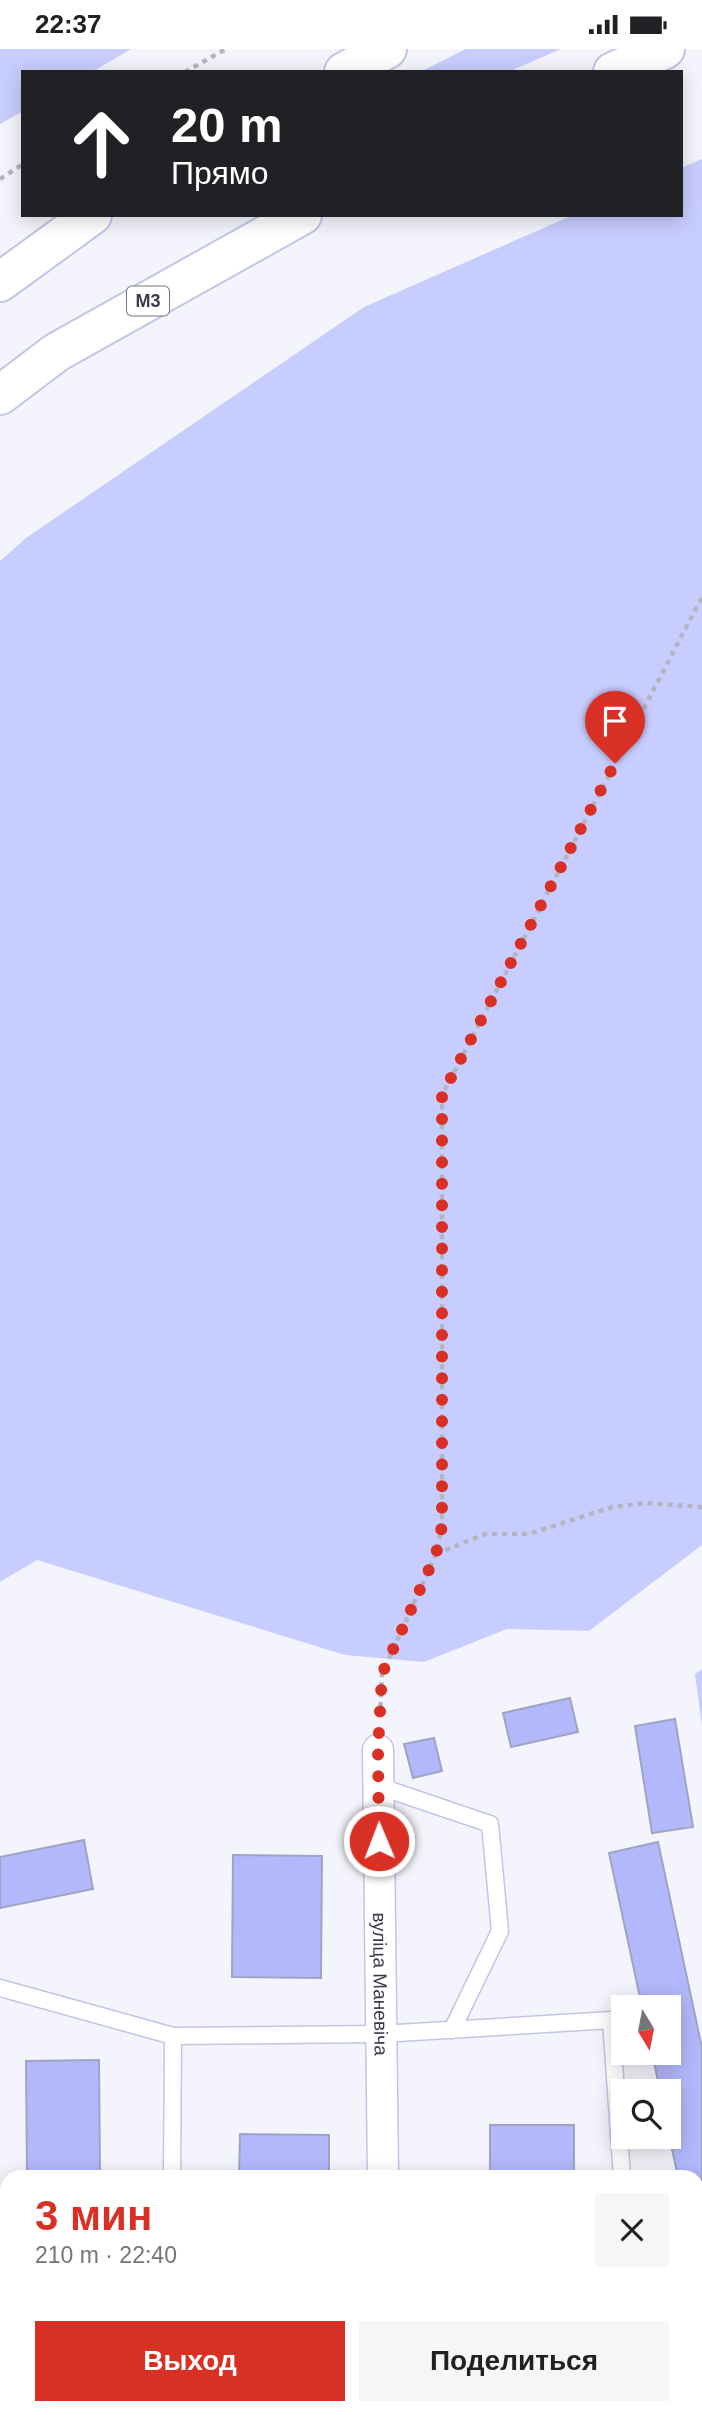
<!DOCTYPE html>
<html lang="ru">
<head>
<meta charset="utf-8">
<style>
  body { margin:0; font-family:Helvetica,sans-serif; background:#f6f6f6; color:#202124; height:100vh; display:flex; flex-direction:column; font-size:26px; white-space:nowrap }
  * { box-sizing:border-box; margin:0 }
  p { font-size:23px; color:#757577 }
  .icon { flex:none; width:38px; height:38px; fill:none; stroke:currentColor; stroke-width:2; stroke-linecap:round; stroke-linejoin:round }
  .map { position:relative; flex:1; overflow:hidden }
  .sheet { position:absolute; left:0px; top:2121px; width:704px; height:245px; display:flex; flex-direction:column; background:#fff; border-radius:21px 21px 0 0; box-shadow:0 4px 18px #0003 }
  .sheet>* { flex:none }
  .banner { position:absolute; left:21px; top:21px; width:662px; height:147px; border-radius:0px; box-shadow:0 4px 18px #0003; background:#202124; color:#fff; overflow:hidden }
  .needle { width:46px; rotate:170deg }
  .buttons { position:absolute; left:611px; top:1946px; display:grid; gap:14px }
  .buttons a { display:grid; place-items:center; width:70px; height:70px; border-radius:0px; background:#fff; box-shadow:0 4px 18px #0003; font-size:35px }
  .pin { position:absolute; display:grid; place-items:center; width:60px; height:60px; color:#fff; margin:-72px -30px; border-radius:50% 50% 50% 0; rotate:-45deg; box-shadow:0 0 7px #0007 }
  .pin .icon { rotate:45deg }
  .me { position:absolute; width:77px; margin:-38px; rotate:359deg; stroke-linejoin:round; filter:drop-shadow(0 0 5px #0008) }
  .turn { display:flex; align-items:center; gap:24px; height:147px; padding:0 35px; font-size:32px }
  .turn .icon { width:91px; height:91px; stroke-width:2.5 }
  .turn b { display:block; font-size:49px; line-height:60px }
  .round { display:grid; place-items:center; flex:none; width:74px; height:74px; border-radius:0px; background:#f6f6f6 }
  .headline { display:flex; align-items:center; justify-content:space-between; height:119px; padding:0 35px }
  h1 { font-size:42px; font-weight:600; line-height:52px; color:#d93025 }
  .primary-button { display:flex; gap:14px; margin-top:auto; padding:14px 35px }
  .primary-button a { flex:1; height:80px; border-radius:0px; background:#d93025; color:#fff; font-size:28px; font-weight:600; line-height:80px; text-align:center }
  .primary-button a+a { background:#f6f6f6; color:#202124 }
  .status { display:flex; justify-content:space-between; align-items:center; height:49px; padding:0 35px; background:#fff; direction:ltr }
  .status svg { height:19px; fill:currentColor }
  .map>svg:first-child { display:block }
  .green { fill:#c8cdff }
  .building { fill:#b2b8fb; stroke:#a0a4c4; stroke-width:2 }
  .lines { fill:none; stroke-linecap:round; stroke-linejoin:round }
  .service-casing { stroke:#c2c5e7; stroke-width:19 }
  .minor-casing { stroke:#c2c5e7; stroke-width:33 }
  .trunk-casing { stroke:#c2c5e7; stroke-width:42 }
  .path { stroke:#b4b5bf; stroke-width:4.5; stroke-dasharray:5 5; stroke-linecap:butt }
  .service { stroke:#fff; stroke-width:16 }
  .minor { stroke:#fff; stroke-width:30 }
  .trunk { stroke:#fff; stroke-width:38 }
  .route { stroke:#d93025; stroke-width:12; stroke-dasharray:0 21.6 }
  .labels { text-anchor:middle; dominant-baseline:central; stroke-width:6; stroke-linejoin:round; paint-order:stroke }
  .shield { fill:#fff; stroke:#757680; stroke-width:2 }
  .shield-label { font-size:18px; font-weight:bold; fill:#3a3b49 }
  .street-label { font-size:19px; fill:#3a3b49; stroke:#fff }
</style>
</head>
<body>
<div class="status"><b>22:37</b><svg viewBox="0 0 49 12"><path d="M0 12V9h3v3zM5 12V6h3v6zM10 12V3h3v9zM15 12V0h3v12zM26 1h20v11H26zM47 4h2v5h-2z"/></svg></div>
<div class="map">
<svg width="702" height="2366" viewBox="0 0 702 2366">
  <rect width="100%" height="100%" fill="#f4f5fc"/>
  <g class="green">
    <polygon points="0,0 131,0 92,23 23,23 23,62 0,75"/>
    <polygon points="466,0 561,0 508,23 420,23"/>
    <polygon points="702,110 702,1496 589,1582 507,1580 424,1613 345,1606 37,1511 0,1533 0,512 26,489 364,258 573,166 681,166 681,119"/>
    <polygon points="702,1620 702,1677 695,1625"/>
  </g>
  <g class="building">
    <polygon points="570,1649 578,1683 511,1698 503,1664"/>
    <polygon points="675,1670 693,1778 652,1784 635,1677"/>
    <polygon points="434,1689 442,1722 413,1729 404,1695"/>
    <polygon points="84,1791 93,1840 0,1859 0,1808"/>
    <polygon points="658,1793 702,1999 702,2139 696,2140 696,2128 678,2128 668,2082 668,2042 660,2042 652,2004 668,2004 668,1958 642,1958 609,1804"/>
    <polygon points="233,1806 322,1807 321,1929 232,1928"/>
    <polygon points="99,2011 100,2128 27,2128 26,2012"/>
    <rect x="490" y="2076" width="84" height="52"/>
    <polygon points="240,2085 329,2086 329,2128 239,2128"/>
    <polygon points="696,2262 702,2262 702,2366 652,2366 652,2359 696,2359"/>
    <polygon points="2,2359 139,2361 139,2359 224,2359 224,2366 2,2366"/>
    <rect x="480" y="2359" width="123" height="7"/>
  </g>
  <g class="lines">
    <defs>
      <g id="service">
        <polyline points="378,1737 490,1775 500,1882 452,1981"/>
        <polyline points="0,1939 173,1987 381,1985 611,1971 622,2128"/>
        <polyline points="172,2128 173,1987"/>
        <polyline points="257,2359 258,2366"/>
        <polyline points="634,2359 635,2366"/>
      </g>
      <g id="minor">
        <path id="s1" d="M378,1701L383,2128"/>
        <polyline points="386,2359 386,2366"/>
      </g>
      <g id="trunk">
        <polyline points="344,23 387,0"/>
        <polyline points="613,23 665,0"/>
        <polyline points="0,233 92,166"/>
        <polyline points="0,346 57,303 302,166"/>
      </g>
    </defs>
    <use href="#service" class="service-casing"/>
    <use href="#minor" class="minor-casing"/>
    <use href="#trunk" class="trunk-casing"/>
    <g class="path">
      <polyline points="185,23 226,0"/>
      <polyline points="0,130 23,115"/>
      <polyline points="436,1505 485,1485 529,1485 612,1458 647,1454 702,1458"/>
      <polyline points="380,1668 382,1625 436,1505 442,1477 442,1046 702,548"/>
      <polyline points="696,2217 702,2215"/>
    </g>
    <use href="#service" class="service"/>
    <use href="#minor" class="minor"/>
    <use href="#trunk" class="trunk"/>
  </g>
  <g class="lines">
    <polyline class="route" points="379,1792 378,1701 382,1625 436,1505 442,1477 442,1046 615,714"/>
  </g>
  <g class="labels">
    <rect class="shield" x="127" y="237.5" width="42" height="29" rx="5"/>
    <g class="shield-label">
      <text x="148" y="252">М3</text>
    </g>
    <g class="street-label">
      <text stroke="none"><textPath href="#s1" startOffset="234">вуліца Маневіча</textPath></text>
    </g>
  </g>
</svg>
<div class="buttons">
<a><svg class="needle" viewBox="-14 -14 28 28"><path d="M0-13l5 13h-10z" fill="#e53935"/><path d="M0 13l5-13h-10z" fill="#757577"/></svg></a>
<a><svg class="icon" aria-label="search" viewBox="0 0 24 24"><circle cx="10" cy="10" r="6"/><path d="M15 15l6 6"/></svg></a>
</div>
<div class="pin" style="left:615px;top:714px;background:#d93025"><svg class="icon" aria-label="arrive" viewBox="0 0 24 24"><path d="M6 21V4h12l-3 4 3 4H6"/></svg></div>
<svg class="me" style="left:379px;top:1792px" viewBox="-20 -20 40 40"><circle r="17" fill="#d93025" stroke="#fff" stroke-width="3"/><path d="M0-11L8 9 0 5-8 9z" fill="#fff"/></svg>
<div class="banner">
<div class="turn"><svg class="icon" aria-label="ahead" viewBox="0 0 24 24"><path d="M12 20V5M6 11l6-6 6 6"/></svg><div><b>20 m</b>Прямо</div></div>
</div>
<section class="sheet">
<div class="headline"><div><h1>3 мин</h1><p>210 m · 22:40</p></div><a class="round"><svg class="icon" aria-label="close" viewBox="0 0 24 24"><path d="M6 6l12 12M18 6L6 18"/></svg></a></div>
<div class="primary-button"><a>Выход</a><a>Поделиться</a></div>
</section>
</div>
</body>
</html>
